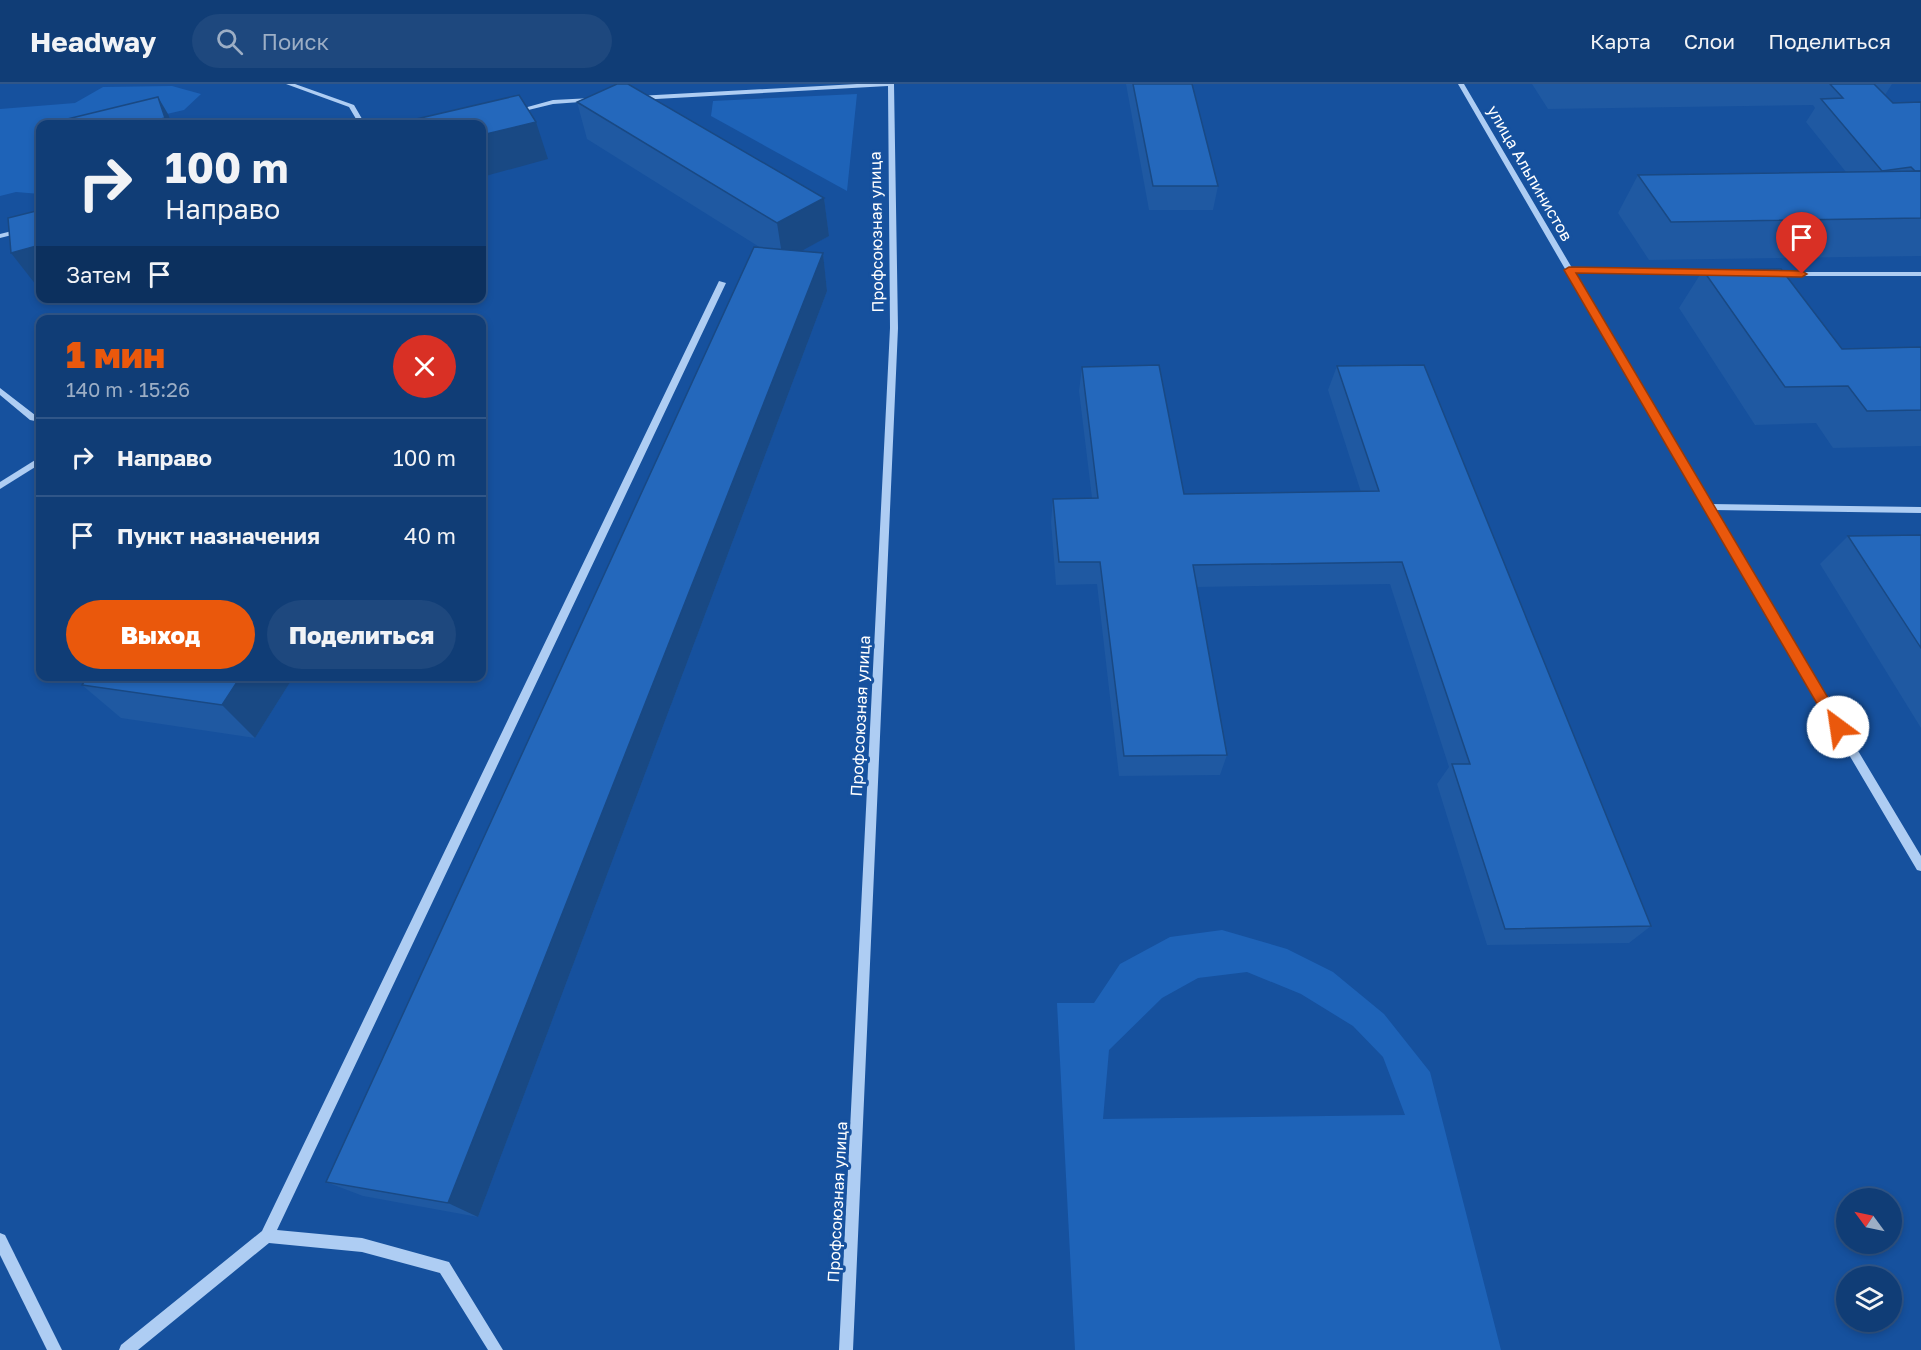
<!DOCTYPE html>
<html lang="ru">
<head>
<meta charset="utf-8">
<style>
  body { margin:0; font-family:"Golos Text",sans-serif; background:#1e487e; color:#f1f3f6; height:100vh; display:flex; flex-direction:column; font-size:22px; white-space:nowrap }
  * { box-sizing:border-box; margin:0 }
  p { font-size:20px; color:#9caec5 }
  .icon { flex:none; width:33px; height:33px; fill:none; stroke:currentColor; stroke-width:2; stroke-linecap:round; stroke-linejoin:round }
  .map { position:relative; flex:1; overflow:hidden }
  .panel { position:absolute; left:36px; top:231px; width:450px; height:366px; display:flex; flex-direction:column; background:#103d76; border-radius:12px; box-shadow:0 3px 9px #0003,0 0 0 2px #305688 }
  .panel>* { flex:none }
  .hud { position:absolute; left:36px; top:36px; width:450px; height:183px; border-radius:12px; box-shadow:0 3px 9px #0003,0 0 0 2px #305688; background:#103d76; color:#f1f3f6; overflow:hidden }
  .needle { width:39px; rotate:303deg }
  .buttons { position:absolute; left:1836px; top:1104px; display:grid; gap:12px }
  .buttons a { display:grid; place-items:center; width:66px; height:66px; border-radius:50%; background:#103d76; box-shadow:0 3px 9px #0003,0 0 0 2px #305688; font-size:30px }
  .pin { position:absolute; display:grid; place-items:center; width:51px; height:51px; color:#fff; margin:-62px -26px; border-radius:50% 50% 50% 0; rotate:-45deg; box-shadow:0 0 6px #0007 }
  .pin .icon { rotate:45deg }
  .me { position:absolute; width:66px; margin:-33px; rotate:329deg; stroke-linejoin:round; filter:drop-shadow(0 0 4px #0008) }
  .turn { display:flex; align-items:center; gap:21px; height:126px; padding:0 30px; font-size:27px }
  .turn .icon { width:78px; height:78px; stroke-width:2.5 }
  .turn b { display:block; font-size:42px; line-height:51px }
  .then { display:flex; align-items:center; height:57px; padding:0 30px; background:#0003; gap:12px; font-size:22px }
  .round { display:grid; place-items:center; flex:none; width:63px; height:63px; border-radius:32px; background:#1e487e }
  .headline { display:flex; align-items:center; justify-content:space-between; height:102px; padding:0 30px }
  h1 { font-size:36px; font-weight:800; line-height:45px; color:#ea580c }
  .action { display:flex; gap:12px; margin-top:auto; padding:12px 30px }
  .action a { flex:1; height:69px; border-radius:36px; background:#ea580c; color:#fff; font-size:24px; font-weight:800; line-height:69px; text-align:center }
  .action a+a { background:#1e487e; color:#f1f3f6 }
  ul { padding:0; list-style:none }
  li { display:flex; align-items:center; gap:18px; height:78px; padding:0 30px; border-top:2px solid #305688 }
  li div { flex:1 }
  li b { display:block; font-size:22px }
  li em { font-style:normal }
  header { display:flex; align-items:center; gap:36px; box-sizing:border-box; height:84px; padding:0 30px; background:#103d76; border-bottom:2px solid #305688 }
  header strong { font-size:28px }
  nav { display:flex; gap:33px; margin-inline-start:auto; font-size:21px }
  .search { width:420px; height:54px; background:#1e487e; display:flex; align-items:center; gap:15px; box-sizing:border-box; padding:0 21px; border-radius:33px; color:#9caec5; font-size:22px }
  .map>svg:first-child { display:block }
  .green { fill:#1e63b8; fill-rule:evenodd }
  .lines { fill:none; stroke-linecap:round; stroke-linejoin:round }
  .minor { fill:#aecdf3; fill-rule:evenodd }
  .wall { fill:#1f59a2 }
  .shaded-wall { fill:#194984 }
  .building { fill:#2468bc; stroke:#194984; stroke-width:1.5 }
  .route { fill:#ea580c; stroke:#983908; stroke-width:1.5 }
  .labels { text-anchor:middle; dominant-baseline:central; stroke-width:6; stroke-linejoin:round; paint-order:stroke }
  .street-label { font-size:16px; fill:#fff; stroke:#16519e }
</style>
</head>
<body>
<header>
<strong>Headway</strong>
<div class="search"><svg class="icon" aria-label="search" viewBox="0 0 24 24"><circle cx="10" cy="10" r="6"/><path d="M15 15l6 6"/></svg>Поиск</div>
<nav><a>Карта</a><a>Слои</a><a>Поделиться</a></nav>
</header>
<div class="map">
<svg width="1921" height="1266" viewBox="0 0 1921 1266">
  <rect width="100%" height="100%" fill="#16519e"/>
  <g class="green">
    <polygon points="172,2 201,10 184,26 124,40 40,40 40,110 16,108 0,112 0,25 75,19 103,3"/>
    <polygon points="857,10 847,107 711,32 713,17"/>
    <path d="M1222,846L1287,865L1333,888L1384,930L1430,988L1501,1266H1075L1057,919H1094L1120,880L1170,853ZM1247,888L1301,910L1353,942L1383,973L1405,1031L1103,1035L1109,966L1162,914L1198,894Z"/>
  </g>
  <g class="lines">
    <g class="minor">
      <polygon points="286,0 295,0 354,21 365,40 359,40 349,23"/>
      <polygon points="857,0 894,0 898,244 853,1266 839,1266 890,244 888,2 638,16 635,14 638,12"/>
      <polygon points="1458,0 1464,0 1572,184 1714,187 1718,189 1714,191 1574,188 1710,420 1921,423 1921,429 1714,426 1921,772 1921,787 1917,786 1704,425"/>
      <polygon points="592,14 594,15 594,17 553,20 516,29 513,27 553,16"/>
      <polygon points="40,140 40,144 0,154 0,150"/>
      <rect x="1768" y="188" width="153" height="4"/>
      <polygon points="719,197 726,199 277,1146 362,1154 449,1178 503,1266 488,1266 440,1189 362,1168 269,1159 138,1266 119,1266 121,1261 262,1147"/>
      <polygon points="0,304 35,331 40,332 40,338 30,336 0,311"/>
      <polygon points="40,373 40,380 0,405 0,398"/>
      <polygon points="0,1149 5,1151 62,1266 47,1266 0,1171"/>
    </g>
  </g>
  <g class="wall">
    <polygon points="1126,0 1192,0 1218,102 1213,126 1149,126"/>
    <polygon points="1532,0 1892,0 1885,11 1893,19 1921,18 1921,172 1649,176 1618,129 1638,91 1846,88 1806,38 1815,24 1813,21 1548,25"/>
    <polygon points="577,18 824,114 829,152 800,167 823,169 827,207 478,1133 363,1112 326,1098 761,164 587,55"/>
    <polygon points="1703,186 1842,265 1921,263 1921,362 1833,364 1816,339 1755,341 1679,224"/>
    <polygon points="1337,282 1651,842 1629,859 1487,861 1437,700 1449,683 1390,500 1197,503 1227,671 1220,691 1119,692 1097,500 1056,501 1051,438 1053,415 1092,414 1079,307 1082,283 1184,410 1361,408 1328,306"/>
    <polygon points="1921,451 1921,644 1820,480 1848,452"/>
    <polygon points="88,592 294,592 255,654 121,634 82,601"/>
  </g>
  <g class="shaded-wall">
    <polygon points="158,13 168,30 172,40 139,40"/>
    <polygon points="536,38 548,75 482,93 482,51"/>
    <polygon points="824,114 829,152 783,177 777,139"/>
    <polygon points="40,161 40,206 11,169"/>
    <polygon points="823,169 827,207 478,1133 448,1119"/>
    <polygon points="241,592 294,592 255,654 222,621"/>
  </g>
  <g class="building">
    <polygon points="617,0 628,0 824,114 777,139 577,18"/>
    <polygon points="1133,0 1192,0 1218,102 1153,102"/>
    <polygon points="1830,0 1874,0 1893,19 1921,18 1921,87 1915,87 1911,83 1882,87 1821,15 1843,14"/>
    <polygon points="519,11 536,38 482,51 482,40 395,40"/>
    <polygon points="158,13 165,34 139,40 56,40 55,38"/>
    <polygon points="1921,87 1921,134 1671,138 1638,91"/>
    <polygon points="40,126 40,161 11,169 8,134"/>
    <polygon points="754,163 823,169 448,1119 326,1098"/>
    <polygon points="1781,185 1842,265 1921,263 1921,326 1867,327 1848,302 1785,303 1703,186"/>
    <polygon points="1159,281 1184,410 1379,407 1337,282 1424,281 1651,842 1505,845 1452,680 1470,680 1402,478 1193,481 1227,671 1124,672 1100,478 1059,478 1053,415 1098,414 1082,283"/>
    <polygon points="1921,451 1921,564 1848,452"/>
    <polygon points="88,592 241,592 222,621 82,601"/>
  </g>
  <polygon class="route" points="1569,183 1802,187 1807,190 1802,193 1576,189 1843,639 1845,643 1843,647 1833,647 1564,186"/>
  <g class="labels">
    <g class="street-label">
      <text transform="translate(1530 89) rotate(60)">улица Альпинистов</text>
      <text transform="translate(876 148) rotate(-91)">Профсоюзная улица</text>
      <text transform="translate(860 632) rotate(-87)">Профсоюзная улица</text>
      <text transform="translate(837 1118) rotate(-87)">Профсоюзная улица</text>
    </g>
  </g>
</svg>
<div class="buttons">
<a><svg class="needle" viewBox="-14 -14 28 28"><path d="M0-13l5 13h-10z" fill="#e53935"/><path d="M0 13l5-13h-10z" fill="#9caec5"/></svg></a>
<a><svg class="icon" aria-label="layers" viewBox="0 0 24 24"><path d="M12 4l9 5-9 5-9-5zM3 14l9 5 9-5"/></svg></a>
</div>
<div class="pin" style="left:1802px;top:190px;background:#d93025"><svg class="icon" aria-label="arrive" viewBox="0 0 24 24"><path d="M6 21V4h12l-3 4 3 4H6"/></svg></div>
<svg class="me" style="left:1838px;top:643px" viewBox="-20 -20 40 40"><circle r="19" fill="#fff"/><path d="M0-13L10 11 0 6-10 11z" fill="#ea580c"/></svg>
<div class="hud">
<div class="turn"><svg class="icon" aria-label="right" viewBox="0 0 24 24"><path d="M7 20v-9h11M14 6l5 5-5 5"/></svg><div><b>100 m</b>Направо</div></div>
<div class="then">Затем<svg class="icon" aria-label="arrive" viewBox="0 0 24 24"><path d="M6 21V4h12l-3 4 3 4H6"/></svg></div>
</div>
<section class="panel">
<div class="headline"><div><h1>1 мин</h1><p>140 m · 15:26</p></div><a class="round" style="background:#d93025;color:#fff"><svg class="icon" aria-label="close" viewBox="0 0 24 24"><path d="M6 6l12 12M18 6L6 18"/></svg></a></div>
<ul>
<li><svg class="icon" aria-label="right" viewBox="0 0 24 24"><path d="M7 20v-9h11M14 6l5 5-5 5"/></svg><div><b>Направо</b></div><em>100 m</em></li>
<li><svg class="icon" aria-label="arrive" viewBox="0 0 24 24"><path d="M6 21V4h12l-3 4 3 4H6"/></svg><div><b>Пункт назначения</b></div><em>40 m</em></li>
</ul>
<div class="action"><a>Выход</a><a>Поделиться</a></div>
</section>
</div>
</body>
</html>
